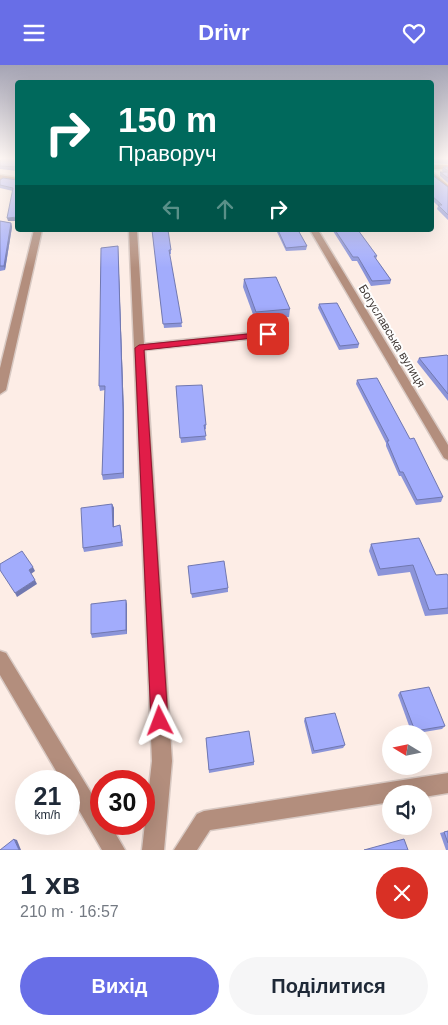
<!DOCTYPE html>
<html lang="uk">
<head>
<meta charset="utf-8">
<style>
  body { margin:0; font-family:Helvetica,sans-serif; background:#f6f6f7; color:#1f2937; height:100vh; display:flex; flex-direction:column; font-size:19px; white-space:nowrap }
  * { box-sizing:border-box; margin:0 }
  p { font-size:16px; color:#747a83 }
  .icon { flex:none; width:28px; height:28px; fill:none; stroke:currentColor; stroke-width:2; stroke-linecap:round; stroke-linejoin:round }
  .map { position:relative; height:785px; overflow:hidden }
  .sheet { display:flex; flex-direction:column; background:#fff; flex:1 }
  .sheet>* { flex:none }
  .top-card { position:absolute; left:15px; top:15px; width:419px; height:152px; border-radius:5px; box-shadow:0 5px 20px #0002; background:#00695c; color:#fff; overflow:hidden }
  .needle { width:32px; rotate:280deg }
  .buttons { position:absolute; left:382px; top:660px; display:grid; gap:10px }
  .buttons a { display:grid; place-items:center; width:50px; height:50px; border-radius:50%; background:#fff; box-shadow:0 5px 20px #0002; font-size:25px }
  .speed { position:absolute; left:15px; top:705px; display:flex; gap:10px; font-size:25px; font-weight:700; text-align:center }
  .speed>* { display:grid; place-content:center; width:65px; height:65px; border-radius:50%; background:#fff; box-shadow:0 5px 20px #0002; line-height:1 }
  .speed small { font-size:12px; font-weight:400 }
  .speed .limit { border:8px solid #d22; background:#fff; color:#111 }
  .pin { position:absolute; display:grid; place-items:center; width:42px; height:42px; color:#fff; margin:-21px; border-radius:10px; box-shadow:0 2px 8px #0006 }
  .me { position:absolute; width:55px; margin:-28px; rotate:357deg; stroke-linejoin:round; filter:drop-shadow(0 0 4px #0008) }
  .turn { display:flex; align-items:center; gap:18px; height:105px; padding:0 20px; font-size:22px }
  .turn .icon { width:65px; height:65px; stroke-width:2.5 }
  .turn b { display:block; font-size:35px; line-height:42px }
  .lanes { display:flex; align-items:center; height:48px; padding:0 20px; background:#0003; justify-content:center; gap:25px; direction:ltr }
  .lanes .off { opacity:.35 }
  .round { display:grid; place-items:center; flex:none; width:52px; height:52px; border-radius:26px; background:#f6f6f7 }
  .overview { display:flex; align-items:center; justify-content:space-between; height:85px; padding:0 20px }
  h1 { font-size:30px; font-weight:700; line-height:38px }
  .action { display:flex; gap:10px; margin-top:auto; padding:10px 20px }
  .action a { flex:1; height:58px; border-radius:30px; background:#686ee7; color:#fff; font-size:20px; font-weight:700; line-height:58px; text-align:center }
  .action a+a { background:#f6f6f7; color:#1f2937 }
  header { display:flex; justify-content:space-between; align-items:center; height:65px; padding:0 20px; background:#686ee7; color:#fff; font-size:22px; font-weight:700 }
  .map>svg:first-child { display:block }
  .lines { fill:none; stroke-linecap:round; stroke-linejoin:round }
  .minor-casing { stroke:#d8c9c3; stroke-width:3 }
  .minor { fill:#b38e7d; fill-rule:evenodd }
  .wall { fill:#8b94d9 }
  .shaded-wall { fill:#7178b0 }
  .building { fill:#a2acfc; stroke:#7178b0 }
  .route { fill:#e11d48; stroke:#92132f }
  .labels { text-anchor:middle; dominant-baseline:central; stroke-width:4; stroke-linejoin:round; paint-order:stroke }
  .far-street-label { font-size:12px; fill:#423a37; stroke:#fefefe }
</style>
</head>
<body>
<header><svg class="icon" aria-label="menu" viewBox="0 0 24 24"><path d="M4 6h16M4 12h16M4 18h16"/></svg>Drivr<svg class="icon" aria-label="heart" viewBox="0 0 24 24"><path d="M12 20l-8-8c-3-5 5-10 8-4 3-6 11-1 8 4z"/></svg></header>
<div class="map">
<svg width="448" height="785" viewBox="0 0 448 785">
  <rect width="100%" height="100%" fill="#fdede6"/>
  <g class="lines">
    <defs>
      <g id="minor">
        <rect x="431" y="100" width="17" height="4"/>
        <polygon points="431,106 448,120 448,125 431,111"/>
        <polygon points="0,110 18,113 18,117 0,114"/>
        <polygon points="34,165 42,165 6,325 0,329 0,303"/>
        <polygon points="129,165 137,165 144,279 268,266 273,269 268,272 145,285 172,696 164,785 142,785 152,696"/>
        <polygon points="310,165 318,165 448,380 448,395 444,393"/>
        <polygon points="0,586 6,588 101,744 101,759 110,759 125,785 102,785 69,728 69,716 62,716 0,610"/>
        <polygon points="448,708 448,728 424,732 424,729 391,729 391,737 210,765 197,785 174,785 197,749 204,746"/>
      </g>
    </defs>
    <use href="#minor" class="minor-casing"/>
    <use href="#minor" class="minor"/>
  </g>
  <g class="wall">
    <polygon points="18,93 18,106 0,104 0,101"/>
    <polygon points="431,93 448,93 448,99 433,98 431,97"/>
    <polygon points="443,102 448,102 448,118 440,111 440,107 444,107 442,106"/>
    <polygon points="431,109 448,122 448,155 437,144 438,141 431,134"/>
    <polygon points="0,115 17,115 8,156 13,126 0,123"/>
    <polygon points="0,156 11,158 12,162 5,205 0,206"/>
    <polygon points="152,165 171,185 171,189 169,189 182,262 164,263"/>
    <polygon points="276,165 298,165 307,181 306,185 286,186"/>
    <polygon points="333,165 358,165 377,191 376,194 391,215 390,219 371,221 357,196 352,196 333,166"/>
    <polygon points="118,181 124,349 124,413 103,415 102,410 105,325 100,326 99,321"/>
    <polygon points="244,214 290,244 289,252 255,255 243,222"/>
    <polygon points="319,239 359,279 358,283 339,285 318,243"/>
    <polygon points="448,291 448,336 417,297 419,293"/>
    <polygon points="357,315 443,432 441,437 416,440 401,411 399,411 386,381 386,378 356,319"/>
    <polygon points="176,321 206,360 206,364 204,365 206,375 181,378"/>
    <polygon points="112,439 114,443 114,461 121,464 123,481 84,487 83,483"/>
    <polygon points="371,479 436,510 448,511 448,549 425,551 410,507 378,511 369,486"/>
    <polygon points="188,501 228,523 228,527 192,533"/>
    <polygon points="127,539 127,569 92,573 91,569"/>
    <polygon points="400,627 445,661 442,664 412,669 398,630"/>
    <polygon points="305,653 345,680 343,683 312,689 304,656"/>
    <polygon points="206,673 254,697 254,700 209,708"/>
    <polygon points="448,766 448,785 446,785 440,768"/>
  </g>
  <g class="shaded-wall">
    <polygon points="18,152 18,156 8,156 7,153"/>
    <polygon points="11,158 12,162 5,205 4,201"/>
    <polygon points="118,181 124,349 124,413 123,408"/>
    <polygon points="112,439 114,443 114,466 113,462"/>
    <polygon points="33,502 35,506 31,509 29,505"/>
    <polygon points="35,515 37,519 17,532 15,528"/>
    <polygon points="126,535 127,539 127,569 126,565"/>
    <polygon points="14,774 17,775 21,785 19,785"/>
  </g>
  <g class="building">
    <polygon points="2,93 18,93 18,102 0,101 0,97"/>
    <polygon points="431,93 448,93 448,95 434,95"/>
    <polygon points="443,102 448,102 448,106"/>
    <polygon points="440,107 448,107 448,113"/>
    <polygon points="431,109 448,122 448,150 438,140 442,140 431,130"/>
    <polygon points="3,113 17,115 18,115 18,152 7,153 13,123 0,120 0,115"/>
    <polygon points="0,156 11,158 4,201 0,201"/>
    <polygon points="152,165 168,165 171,185 169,185 182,258 163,259"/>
    <polygon points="278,165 298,165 307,181 286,183"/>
    <polygon points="335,165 358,165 377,191 374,191 391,215 372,216 358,192 353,192"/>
    <polygon points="118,181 123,345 123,408 102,410 105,321 99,321 101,183"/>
    <polygon points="276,212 290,244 256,247 244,214"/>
    <polygon points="337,238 359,279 340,281 319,239"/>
    <polygon points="447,290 448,291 448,329 419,293"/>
    <polygon points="377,313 410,374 414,373 443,432 417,435 403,407 400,407 387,376 389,376 357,315"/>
    <polygon points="202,320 206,360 204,360 206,371 180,373 176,321"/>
    <polygon points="112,439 113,462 120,460 122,477 83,483 81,443"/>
    <polygon points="419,473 436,510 447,509 448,511 448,543 429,545 413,500 380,504 371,479"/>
    <polygon points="22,486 33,502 29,505 35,515 15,528 0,505 0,499"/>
    <polygon points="224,496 228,523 191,529 188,501"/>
    <polygon points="126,535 126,565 91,569 91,539"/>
    <polygon points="429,622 445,661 415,666 400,627"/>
    <polygon points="335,648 345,680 314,686 305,653"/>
    <polygon points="249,666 254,697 209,705 206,673"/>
    <polygon points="448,766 448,778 444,767"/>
    <polygon points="14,774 19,785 0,785"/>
    <polygon points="404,774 408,785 364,785"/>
  </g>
  <linearGradient id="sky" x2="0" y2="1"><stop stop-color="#a5a4b4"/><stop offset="0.46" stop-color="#fef7f4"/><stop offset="1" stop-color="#fef7f4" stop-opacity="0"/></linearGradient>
  <rect width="448" height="203" fill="url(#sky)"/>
  <polygon class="route" points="268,267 273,269 271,271 144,285 168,656 166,662 160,665 154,662 151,656 135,283 139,280"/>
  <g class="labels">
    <g class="far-street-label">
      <text transform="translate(392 271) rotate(59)">Богуславська вулиця</text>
    </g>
  </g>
</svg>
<div class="buttons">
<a><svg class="needle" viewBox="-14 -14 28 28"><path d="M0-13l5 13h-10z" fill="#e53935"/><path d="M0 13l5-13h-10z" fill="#747a83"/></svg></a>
<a><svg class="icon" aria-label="sound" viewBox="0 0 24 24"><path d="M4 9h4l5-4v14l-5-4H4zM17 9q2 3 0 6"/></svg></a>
</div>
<div class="speed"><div>21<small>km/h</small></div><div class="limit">30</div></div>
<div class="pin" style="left:268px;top:269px;background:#d93025"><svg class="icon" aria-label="arrive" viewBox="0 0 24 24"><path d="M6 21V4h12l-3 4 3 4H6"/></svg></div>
<svg class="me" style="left:160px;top:656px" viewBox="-20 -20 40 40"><path d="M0-17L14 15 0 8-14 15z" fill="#e11d48" stroke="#fff" stroke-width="4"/></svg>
<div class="top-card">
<div class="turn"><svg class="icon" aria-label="right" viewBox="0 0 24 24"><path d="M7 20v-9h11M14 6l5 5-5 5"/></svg><div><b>150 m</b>Праворуч</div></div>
<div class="lanes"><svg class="icon off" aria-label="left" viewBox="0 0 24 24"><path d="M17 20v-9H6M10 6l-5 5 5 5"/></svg><svg class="icon off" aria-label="ahead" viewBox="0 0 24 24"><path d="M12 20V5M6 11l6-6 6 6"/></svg><svg class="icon" aria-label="right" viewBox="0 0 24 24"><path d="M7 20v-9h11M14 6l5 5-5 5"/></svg></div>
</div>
</div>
<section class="sheet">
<div class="overview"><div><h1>1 хв</h1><p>210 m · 16:57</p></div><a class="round" style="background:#d93025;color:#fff"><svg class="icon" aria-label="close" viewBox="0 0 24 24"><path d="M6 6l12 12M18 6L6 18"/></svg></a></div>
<div class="action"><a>Вихід</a><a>Поділитися</a></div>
</section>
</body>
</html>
